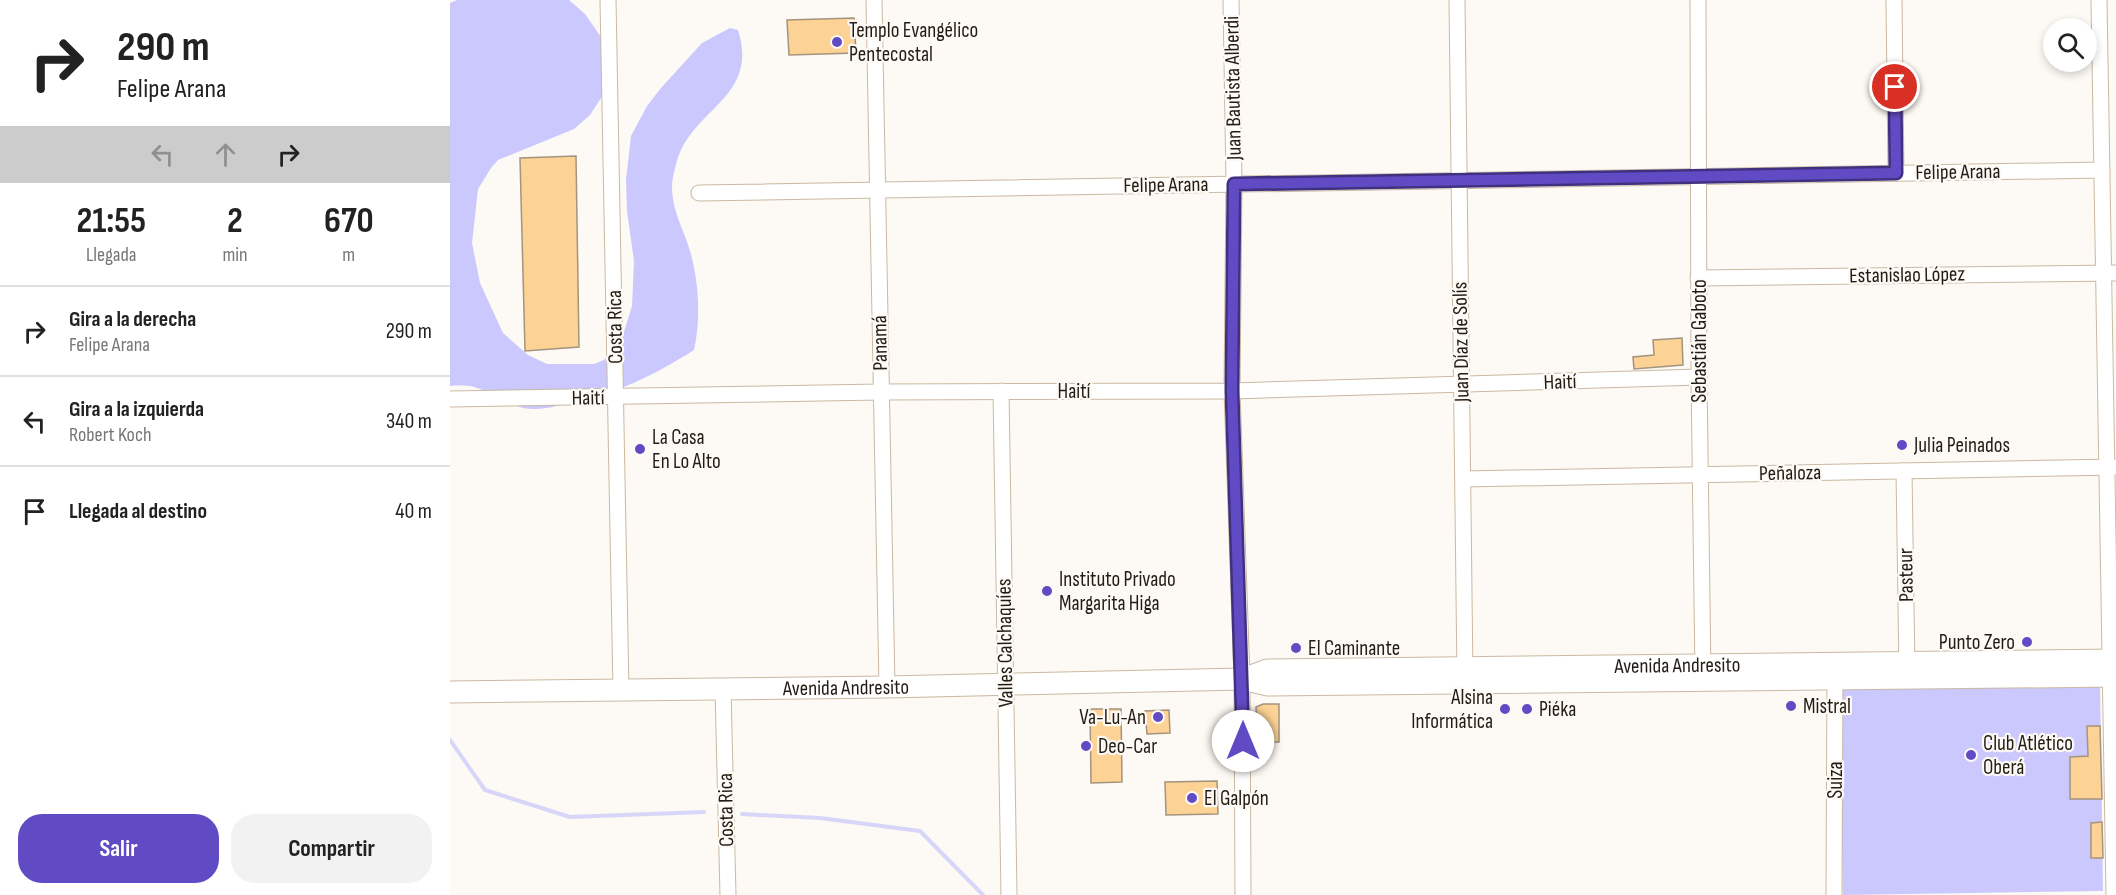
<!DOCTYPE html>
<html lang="es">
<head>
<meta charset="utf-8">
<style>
  body { margin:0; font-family:"Sofia Sans Condensed",sans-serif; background:#f2f2f2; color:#222; height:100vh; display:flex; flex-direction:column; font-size:22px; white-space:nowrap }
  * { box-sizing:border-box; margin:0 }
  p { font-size:20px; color:#767676 }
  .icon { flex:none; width:33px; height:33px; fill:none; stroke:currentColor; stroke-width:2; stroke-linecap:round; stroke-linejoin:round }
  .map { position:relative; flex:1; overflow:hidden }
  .sheet { display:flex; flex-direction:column; background:#fff; width:450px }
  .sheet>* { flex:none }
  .guide { background:#fff; color:#222; overflow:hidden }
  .tools { position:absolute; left:1593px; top:18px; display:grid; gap:12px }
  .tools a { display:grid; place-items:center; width:54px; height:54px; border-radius:50%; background:#fff; box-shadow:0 3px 9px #0003; font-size:30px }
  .pin { position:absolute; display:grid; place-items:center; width:51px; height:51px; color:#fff; margin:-26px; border:3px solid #fff; border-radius:50%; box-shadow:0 2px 6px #0007 }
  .me { position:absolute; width:66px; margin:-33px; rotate:0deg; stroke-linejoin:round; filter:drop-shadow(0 0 4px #0008) }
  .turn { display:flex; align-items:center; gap:21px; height:126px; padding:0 18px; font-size:27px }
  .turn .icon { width:78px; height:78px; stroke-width:2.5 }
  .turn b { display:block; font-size:42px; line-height:51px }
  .lanes { display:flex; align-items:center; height:57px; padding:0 18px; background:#0003; justify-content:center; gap:30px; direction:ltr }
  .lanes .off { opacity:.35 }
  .eta { display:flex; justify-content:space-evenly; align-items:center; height:102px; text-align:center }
  .eta b { font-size:36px; font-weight:700; line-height:42px }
  .cta { display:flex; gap:12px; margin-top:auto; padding:12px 18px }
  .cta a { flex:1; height:69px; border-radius:24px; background:#614bc4; color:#fff; font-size:24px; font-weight:700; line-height:69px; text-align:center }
  .cta a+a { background:#f2f2f2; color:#222 }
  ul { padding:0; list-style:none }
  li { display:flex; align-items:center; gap:18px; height:90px; padding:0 18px; border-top:2px solid #e0e0e0 }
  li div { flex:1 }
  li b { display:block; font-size:22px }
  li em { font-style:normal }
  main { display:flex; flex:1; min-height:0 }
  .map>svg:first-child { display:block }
  .green { fill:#cac8fd }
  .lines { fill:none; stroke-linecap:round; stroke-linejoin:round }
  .stream { stroke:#d7d6f8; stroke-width:4 }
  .building { fill:#fdd295; stroke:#a4947f; stroke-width:1.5 }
  .street-casing { stroke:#cab9a3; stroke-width:17 }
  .secondary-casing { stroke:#cab9a3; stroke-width:23 }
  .street { stroke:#fff; stroke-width:15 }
  .secondary { stroke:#fff; stroke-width:21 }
  .route-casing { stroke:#3f317f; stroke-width:15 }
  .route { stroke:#614bc4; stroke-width:10 }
  .poi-dot { fill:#614bc4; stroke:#fdf9f4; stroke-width:2 }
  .labels { text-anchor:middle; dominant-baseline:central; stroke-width:4.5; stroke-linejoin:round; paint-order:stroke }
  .poi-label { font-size:21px; fill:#221c14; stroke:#fdf9f4; text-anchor:start }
  .street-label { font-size:21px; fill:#221c14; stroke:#fdf9f4 }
</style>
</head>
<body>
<main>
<section class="sheet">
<div class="guide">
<div class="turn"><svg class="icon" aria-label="right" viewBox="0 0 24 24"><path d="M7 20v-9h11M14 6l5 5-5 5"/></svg><div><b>290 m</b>Felipe Arana</div></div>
<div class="lanes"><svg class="icon off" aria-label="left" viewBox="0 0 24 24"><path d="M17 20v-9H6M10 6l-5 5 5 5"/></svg><svg class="icon off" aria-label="ahead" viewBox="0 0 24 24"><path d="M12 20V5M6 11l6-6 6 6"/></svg><svg class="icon" aria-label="right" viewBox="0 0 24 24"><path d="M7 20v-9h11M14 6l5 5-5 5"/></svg></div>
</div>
<div class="eta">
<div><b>21:55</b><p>Llegada</p></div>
<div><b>2</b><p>min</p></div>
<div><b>670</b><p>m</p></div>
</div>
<ul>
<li><svg class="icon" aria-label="right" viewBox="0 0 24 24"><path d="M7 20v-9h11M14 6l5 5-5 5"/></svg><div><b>Gira a la derecha</b><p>Felipe Arana</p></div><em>290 m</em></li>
<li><svg class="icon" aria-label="left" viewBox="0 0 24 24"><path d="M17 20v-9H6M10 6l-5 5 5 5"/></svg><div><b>Gira a la izquierda</b><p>Robert Koch</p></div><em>340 m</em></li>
<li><svg class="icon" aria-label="arrive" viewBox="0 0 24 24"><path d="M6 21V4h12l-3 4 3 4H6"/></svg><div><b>Llegada al destino</b></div><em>40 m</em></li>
</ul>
<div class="cta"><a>Salir</a><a>Compartir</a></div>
</section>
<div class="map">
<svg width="1666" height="895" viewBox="0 0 1666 895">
  <rect width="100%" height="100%" fill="#fdf9f4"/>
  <g class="green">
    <path d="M7,0H119L135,14L158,47L160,84L140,115L124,129L48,160L41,168L28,189L22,243L30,283L53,333L78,355L97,364H144L154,360L171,341L182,306L184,261L177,211L176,180L181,136L197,106L211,88L252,43L280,28L288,30C308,93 252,106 231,150C227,158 225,169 223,177C218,204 233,227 240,251C249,282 251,319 244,350C201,377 168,393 118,403C104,407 87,411 73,408C44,401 33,381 0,386V3Z"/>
    <polygon points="1650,681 1653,891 1393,895 1389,684"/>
  </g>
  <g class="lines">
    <g class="stream">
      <polyline points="0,740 35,790 120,817 254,812"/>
      <polyline points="292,814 370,818 470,831 533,895"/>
    </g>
  </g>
  <g class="building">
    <polygon points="404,18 406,53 339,55 337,20"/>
    <polygon points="126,156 129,347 75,351 70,158"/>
    <polygon points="1232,338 1233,365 1184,369 1183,357 1204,355 1203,340"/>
    <polygon points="813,704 829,704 829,742 807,742 806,707"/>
    <polygon points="640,709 671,709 672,782 641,783"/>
    <polygon points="719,710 720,733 697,734 695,711"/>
    <polygon points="1637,726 1650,726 1652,799 1620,799 1620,757 1638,756"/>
    <polygon points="767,781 768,814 716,815 715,782"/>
    <polygon points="1652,822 1653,858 1641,858 1641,823"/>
  </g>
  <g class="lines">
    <defs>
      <g id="street">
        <polyline points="158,0 171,691"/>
        <polyline points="424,0 437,687"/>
        <polyline points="781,0 784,184 782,391 792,679 793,895"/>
        <polyline points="1007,0 1015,678"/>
        <polyline points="1248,0 1249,377 1253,675"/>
        <polyline points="1444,0 1446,173"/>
        <polyline points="1649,0 1664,895"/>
        <polyline points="249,193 1652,170"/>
        <polyline points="1248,278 1666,273"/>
        <polyline points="551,391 559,895"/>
        <polyline points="0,399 431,392 782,391 1249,377"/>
        <polyline points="1454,471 1457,672"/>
        <polyline points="1013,479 1666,467"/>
        <polyline points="273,689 278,895"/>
        <polyline points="1384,895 1385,670"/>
      </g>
      <g id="secondary">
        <path id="s1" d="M793,679L817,670L1666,660"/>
        <path id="s2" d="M0,692L437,687L792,679L818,685L1666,676"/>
      </g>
    </defs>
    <use href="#street" class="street-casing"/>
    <use href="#secondary" class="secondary-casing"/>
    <use href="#street" class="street"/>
    <use href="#secondary" class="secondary"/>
  </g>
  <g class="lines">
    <defs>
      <polyline id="route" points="793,741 782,391 784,184 1446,173 1445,87"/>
    </defs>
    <use href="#route" class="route-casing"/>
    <use href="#route" class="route"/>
  </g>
  <g class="poi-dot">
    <circle cx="387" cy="42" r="6"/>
    <circle cx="1452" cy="445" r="6"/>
    <circle cx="190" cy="449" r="6"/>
    <circle cx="597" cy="591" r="6"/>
    <circle cx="1577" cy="642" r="6"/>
    <circle cx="846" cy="648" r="6"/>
    <circle cx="1341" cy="706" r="6"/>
    <circle cx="1055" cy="709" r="6"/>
    <circle cx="1077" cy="709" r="6"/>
    <circle cx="708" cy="717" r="6"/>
    <circle cx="636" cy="746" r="6"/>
    <circle cx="1521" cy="755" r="6"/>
    <circle cx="742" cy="798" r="6"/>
  </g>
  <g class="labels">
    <g class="poi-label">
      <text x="399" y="30">Templo Evangélico<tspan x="399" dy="24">Pentecostal</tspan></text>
      <text x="202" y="437">La Casa<tspan x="202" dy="24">En Lo Alto</tspan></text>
      <text x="1464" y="445">Julia Peinados</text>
      <text x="609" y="579">Instituto Privado<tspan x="609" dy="24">Margarita Higa</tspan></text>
      <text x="1565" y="642" text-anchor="end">Punto Zero</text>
      <text x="858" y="648">El Caminante</text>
      <text x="1043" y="697" text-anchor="end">Alsina<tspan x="1043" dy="24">Informática</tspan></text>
      <text x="1353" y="706">Mistral</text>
      <text x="1089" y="709">Piéka</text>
      <text x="696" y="717" text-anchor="end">Va-Lu-An</text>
      <text x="1533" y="743">Club Atlético<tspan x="1533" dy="24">Oberá</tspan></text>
      <text x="648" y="746">Deo-Car</text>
      <text x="754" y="798">El Galpón</text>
    </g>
    <g class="street-label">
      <text transform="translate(783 88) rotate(-91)">Juan Bautista Alberdi</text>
      <text transform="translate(1508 172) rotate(-1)">Felipe Arana</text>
      <text transform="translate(716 185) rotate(-1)">Felipe Arana</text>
      <text transform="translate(1457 275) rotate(-1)">Estanislao López</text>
      <text transform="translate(165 327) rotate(-91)">Costa Rica</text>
      <text transform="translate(1249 341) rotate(-90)">Sebastián Gaboto</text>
      <text transform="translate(1011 342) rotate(-91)">Juan Díaz de Solís</text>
      <text transform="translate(430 343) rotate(-91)">Panamá</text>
      <text transform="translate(1110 382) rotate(-2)">Haití</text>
      <text x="624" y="391">Haití</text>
      <text transform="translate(138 398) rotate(-1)">Haití</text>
      <text transform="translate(1340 473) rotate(-1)">Peñaloza</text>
      <text transform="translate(1456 575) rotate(-91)">Pasteur</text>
      <text transform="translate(555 643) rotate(-91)">Valles Calchaquíes</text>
      <text stroke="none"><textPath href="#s1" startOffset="436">Avenida Andresito</textPath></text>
      <text stroke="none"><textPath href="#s2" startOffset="396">Avenida Andresito</textPath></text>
      <text transform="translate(1385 780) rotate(-90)">Suiza</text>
      <text transform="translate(276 810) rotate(-91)">Costa Rica</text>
    </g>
  </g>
</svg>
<div class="tools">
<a><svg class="icon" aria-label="search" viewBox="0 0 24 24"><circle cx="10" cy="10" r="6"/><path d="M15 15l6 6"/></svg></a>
</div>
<div class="pin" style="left:1445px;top:87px;background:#d93025"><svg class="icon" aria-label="arrive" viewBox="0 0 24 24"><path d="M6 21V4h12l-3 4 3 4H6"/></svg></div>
<svg class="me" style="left:793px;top:741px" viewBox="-20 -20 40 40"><circle r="19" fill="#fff"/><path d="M0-13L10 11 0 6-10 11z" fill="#614bc4"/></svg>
</div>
</main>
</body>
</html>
